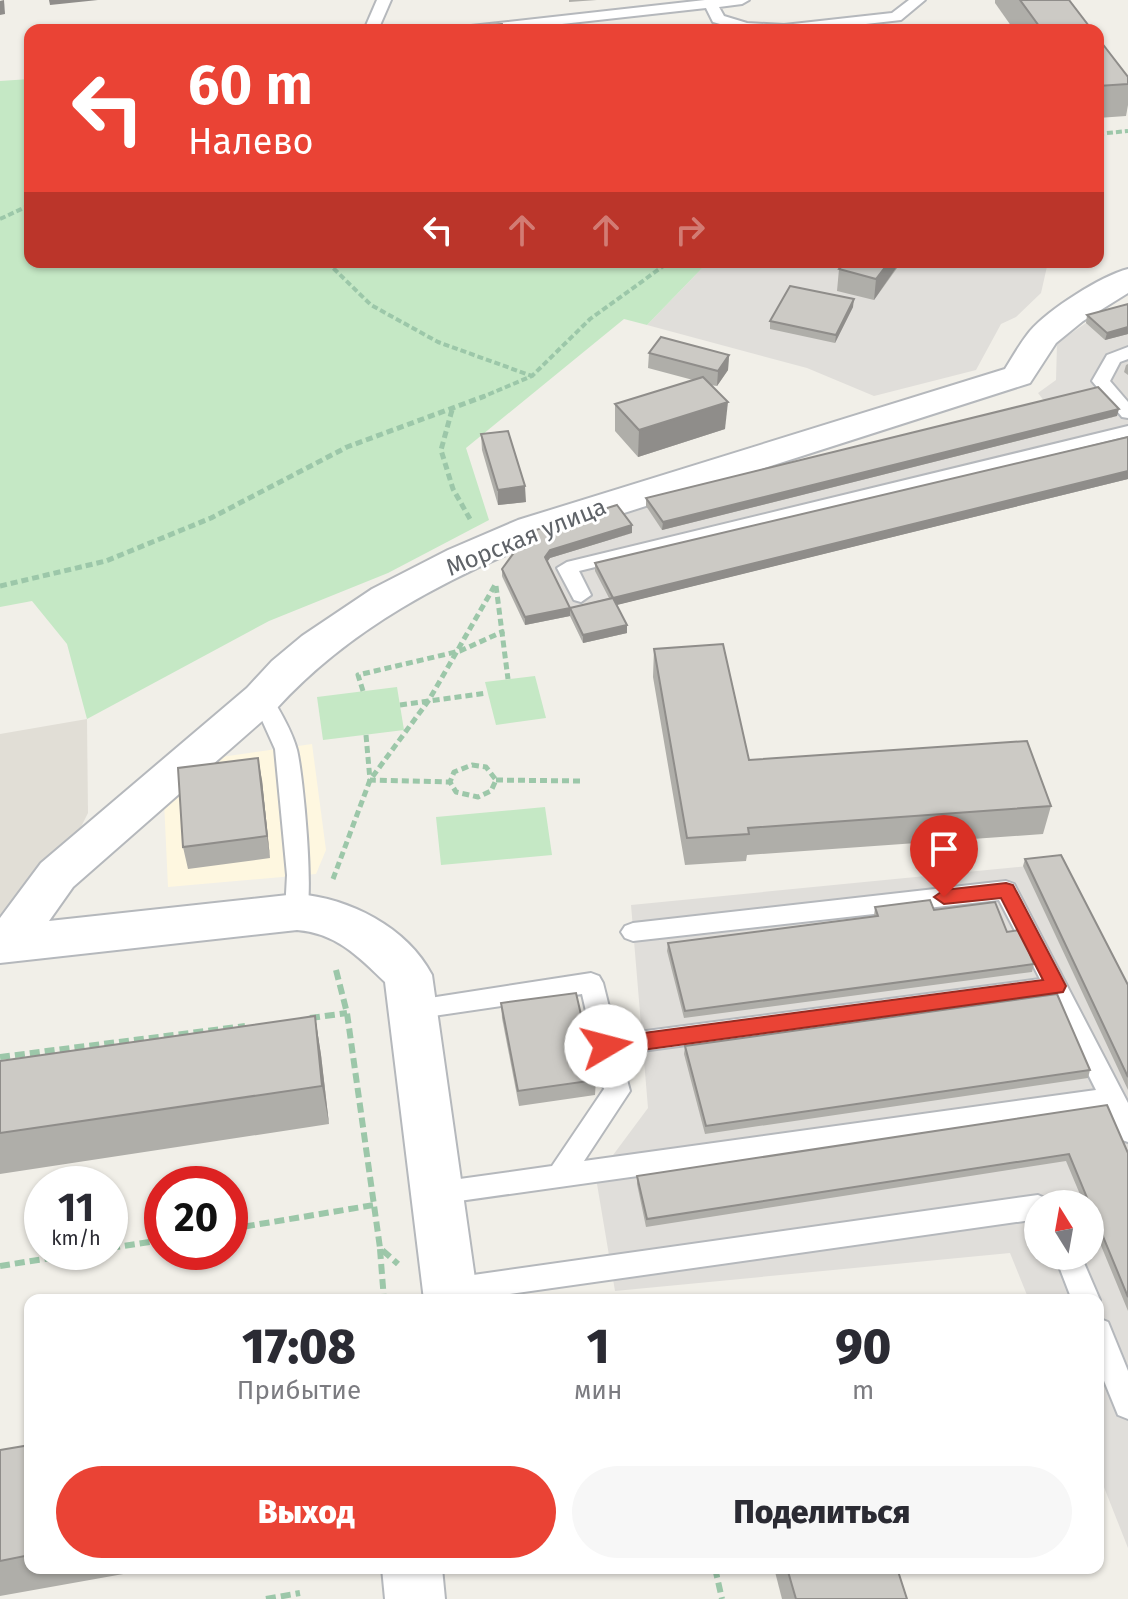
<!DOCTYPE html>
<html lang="ru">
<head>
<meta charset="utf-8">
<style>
  body { margin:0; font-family:"Fira Sans",sans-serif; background:#f7f7f7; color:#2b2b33; height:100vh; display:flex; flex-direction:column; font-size:30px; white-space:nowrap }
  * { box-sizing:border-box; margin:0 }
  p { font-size:26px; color:#7c7c81 }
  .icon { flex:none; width:44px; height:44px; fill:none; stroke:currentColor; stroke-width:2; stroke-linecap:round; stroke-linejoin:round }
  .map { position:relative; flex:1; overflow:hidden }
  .drawer { position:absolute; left:24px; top:1294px; width:1080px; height:280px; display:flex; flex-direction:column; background:#fff; border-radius:16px; box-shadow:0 2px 6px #0004 }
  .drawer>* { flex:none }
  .banner { position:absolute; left:24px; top:24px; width:1080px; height:244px; border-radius:16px; box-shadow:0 2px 6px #0004; background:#ea4335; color:#fff; overflow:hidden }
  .needle { width:52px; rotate:349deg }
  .fabs { position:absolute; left:1024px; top:1190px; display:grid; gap:16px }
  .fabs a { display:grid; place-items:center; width:80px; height:80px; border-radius:50%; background:#fff; box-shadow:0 2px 6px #0004; font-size:40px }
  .speed { position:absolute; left:24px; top:1166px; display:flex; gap:16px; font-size:40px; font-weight:700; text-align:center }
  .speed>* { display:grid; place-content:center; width:104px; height:104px; border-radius:50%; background:#fff; box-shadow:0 2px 6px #0004; line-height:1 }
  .speed small { font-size:20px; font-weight:400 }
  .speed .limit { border:12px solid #d22; background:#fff; color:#111 }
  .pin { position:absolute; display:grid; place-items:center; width:68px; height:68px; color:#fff; margin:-82px -34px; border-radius:50% 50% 50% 0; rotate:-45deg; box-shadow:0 0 8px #0007 }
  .pin .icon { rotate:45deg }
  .me { position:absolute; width:88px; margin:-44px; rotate:82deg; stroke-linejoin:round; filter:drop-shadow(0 0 6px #0008) }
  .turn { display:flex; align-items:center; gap:28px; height:168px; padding:0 32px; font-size:36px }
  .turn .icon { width:104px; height:104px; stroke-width:2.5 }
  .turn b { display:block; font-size:56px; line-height:68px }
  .lanes { display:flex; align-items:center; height:76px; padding:0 32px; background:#0003; justify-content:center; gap:40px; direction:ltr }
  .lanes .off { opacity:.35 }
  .eta { display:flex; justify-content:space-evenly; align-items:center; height:136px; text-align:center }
  .eta b { font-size:48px; font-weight:800; line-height:56px }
  .primary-button { display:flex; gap:16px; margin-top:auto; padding:16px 32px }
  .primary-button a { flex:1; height:92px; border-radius:48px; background:#ea4335; color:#fff; font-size:32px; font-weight:800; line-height:92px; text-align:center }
  .primary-button a+a { background:#f7f7f7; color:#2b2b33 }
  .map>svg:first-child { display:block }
  .commercial { fill:#fef7e0 }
  .industrial { fill:#e0deda; fill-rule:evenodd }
  .education { fill:#e1ded6 }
  .green { fill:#c5e8c5 }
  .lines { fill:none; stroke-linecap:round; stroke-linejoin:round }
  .lane-casing { stroke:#b5b8bc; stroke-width:4 }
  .street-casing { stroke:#b5b8bc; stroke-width:4 }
  .path-far2 { stroke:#9cc7a9; stroke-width:4; stroke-dasharray:6 3; stroke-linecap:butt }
  .path-far1 { stroke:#9cc7a9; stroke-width:5; stroke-dasharray:7 4; stroke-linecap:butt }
  .path { stroke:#9cc7a9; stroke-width:6; stroke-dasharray:10 5; stroke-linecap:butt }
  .lane { fill:#fff; fill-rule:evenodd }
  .street { fill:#fff; fill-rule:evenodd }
  .wall { fill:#afaea9 }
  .shaded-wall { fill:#8f8d8a }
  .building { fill:#cccac5; stroke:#8f8d8a; stroke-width:2 }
  .route { fill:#ea4335; stroke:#982c22; stroke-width:2 }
  .labels { text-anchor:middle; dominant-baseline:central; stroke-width:6; stroke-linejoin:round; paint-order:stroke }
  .street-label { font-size:24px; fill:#5f6368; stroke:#fff }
</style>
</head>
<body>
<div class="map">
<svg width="1128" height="1599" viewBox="0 0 1128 1599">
  <rect width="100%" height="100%" fill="#f1efe8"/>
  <polygon class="commercial" points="312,744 326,850 316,874 168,887 164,801 214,758"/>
  <g class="industrial">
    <polygon points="708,262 1048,262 1041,293 1016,317 1001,324 976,370 874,396 807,368 647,325"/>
    <polygon points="1128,311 1128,479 613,605 627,633 583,643 570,616 525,625 502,577 529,540 616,513 1048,406 1038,393 1056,380 1057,343 1086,323"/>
    <path d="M1058,863L1128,998V1548L1098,1472V1300H1029L1010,1253L615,1291L596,1178L648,1108L631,905ZM1038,1204H1090V1256H1038Z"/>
  </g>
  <polygon class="education" points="87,719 88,813 57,875 0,945 0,734"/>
  <g class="green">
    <polygon points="30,79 30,262 708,262 647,325 624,319 466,448 489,520 388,573 269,621 87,719 67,644 32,601 0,607 0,81"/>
    <polygon points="535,676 546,718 496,725 485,682"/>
    <polygon points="397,687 404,730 323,740 317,697"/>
    <polygon points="545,807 552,855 441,865 436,817"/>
  </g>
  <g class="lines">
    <defs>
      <g id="lane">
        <polygon points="377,0 391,0 378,30 364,30"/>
        <polygon points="705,0 749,0 742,4 719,7 724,16 747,23 784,25 892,13 909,0 925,0 901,20 813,30 741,30 713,22 706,8 508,30 464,30 471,26"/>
        <polygon points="1128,347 1128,359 1120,362 1110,381 1128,402 1128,418 1122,417 1092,381 1107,355"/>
        <polygon points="1128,426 1128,436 579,571 591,595 581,602 574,600 557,568 567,562"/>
        <path d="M262,691L269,693C279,709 292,731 297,750C303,774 315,900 305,918L297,921L289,918L285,912L287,875L275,749L252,698L255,693Z"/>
        <path d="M1006,881L1014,884L1128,1103V1142L1119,1139L1106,1110L438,1204L429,1201L425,1193L429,1185L438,1182L552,1166L604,1089L582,994L413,1019L404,1016L401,1009L404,1002L591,973L599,976L603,983L616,1035L1040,979L999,900L633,941L625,938L621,932L625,926L633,923ZM1049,996L1096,1090L584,1161L630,1091L620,1054Z"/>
        <polygon points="1038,1195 1047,1199 1050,1204 1038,1204 1038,1219 468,1300 446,1300 438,1290 442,1281 452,1278"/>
        <polygon points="1055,1256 1081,1256 1100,1300 1098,1304 1098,1300 1072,1300"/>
        <polygon points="1098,1318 1108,1322 1128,1371 1128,1419 1118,1415 1098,1366"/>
      </g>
      <g id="street">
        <path d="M1128,269V293L1083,321L1056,343L1030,383L546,538C446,578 350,628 277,708L73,887L49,921L297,894C349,898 407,927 432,975L478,1300H424L385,982C358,956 336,933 297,930L0,963V918L41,863L247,688L272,661L302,636L372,589L448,550L518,520L1005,369C1013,356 1021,342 1030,331C1049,309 1101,276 1128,269Z"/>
        <polygon points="382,1568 442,1568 445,1599 385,1599"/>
      </g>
    </defs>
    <use href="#lane" class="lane-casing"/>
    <use href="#street" class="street-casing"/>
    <g class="path-far2">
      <polyline points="1098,134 1128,131"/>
      <polyline points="0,219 30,205"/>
      <polyline points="327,262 371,305 438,342 532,376"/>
      <polyline points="480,398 532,376 590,319 669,262"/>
    </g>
    <g class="path-far1">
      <polyline points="452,410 441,450 453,489 470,519"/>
      <polyline points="0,586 106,561 211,518 347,447 485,396"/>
      <polyline points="496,586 508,679"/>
      <polyline points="363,691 358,675 460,651 504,631"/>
      <polyline points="400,705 487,693"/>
      <polyline points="366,735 370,780 450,782"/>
      <polygon points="472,765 486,767 496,780 491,791 478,797 456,792 450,782 454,772"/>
      <polyline points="496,780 583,781"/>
      <polyline points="333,879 370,780 429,700 495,585"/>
    </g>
    <g class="path">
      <polyline points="336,970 347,1013 380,1248 398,1264"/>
      <polyline points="310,1018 347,1013"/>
      <polyline points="0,1057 245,1026"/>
      <polyline points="230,1229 374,1205"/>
      <polyline points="110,1248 162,1240"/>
      <polyline points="380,1249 384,1300"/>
      <polyline points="0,1266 88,1252"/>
      <polyline points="715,1568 722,1599"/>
      <polyline points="266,1599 300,1593"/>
    </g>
    <use href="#lane" class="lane"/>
    <use href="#street" class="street"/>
  </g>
  <g class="wall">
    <polygon points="569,0 597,0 569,2"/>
    <polygon points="995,0 1069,0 1092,30 1014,30 995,3"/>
    <polygon points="1098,38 1128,77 1128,105 1126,116 1098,118"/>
    <polygon points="900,264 874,300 837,291 839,269"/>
    <polygon points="1128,304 1128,334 1105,340 1086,323 1087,315"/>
    <polygon points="853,307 835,343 770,329 770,321"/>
    <polygon points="649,353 729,355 728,370 717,386 710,385 725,429 638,457 615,431 615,404 693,380 648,368"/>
    <polygon points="1128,364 1128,375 1124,372 1126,365"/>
    <polygon points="1117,416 662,530 646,506 646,498"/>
    <polygon points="481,434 526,502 498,505 482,450"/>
    <polygon points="1128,437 1128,479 616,605 627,633 583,643 570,616 570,608 609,598 595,571 595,563"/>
    <polygon points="632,533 550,558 547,561 570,616 525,625 502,576 502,569"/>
    <polygon points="654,649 749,760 1051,806 1043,834 747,855 746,861 685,865 653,677"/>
    <polygon points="262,780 270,858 188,869 183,847"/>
    <polygon points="1025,859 1128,985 1128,1090 1023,866"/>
    <polygon points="875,907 934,910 1007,932 1034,964 1032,972 684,1018 667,951 668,943 874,916"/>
    <polygon points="501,1003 596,1080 595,1095 519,1106 502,1018"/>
    <polygon points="315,1016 321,1055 329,1124 0,1174 0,1061"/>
    <polygon points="685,1046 1090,1070 1088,1078 705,1134 684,1054"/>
    <polygon points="1107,1105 1128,1153 1128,1311 1090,1219 1090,1204 1084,1204 1066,1161 646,1227 637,1184 637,1176"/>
    <polygon points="30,1445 30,1568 157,1568 0,1596 0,1450"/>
    <polygon points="774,1568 897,1568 907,1599 782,1599"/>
  </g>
  <g class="shaded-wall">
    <polygon points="4,0 5,14 0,15 0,1"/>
    <polygon points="49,0 98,0 50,5"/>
    <polygon points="889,262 900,262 874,300 876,279"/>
    <polygon points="854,299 853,307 835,343 836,335"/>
    <polygon points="1128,327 1128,334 1105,340 1107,333"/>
    <polygon points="729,355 728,370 717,386 718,371"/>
    <polygon points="728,402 725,429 638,457 639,430"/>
    <polygon points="1119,409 1117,416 662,530 663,522"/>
    <polygon points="1128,471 1128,479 613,606 613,598"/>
    <polygon points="525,486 526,502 498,505 498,490"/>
    <polygon points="632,525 632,533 550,558 545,565 545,557 550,550"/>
    <polygon points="570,608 570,616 525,625 525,617"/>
    <polygon points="627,625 627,633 583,643 583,635"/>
    <polygon points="258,758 262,780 270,858 267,836"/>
    <polygon points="315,1016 321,1055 329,1124 322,1086"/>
  </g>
  <g class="building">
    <polygon points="1020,0 1069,0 1092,30 1042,30"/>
    <polygon points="502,24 504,30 476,30 475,26"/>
    <polygon points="1098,38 1128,77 1128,84 1098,86"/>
    <polygon points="845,262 889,262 876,279 839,269"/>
    <polygon points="790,286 854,299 836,335 770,321"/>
    <polygon points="1128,304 1128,327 1107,333 1087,315"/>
    <polygon points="661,337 729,355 718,371 649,353"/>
    <polygon points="703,377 728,402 639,430 615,404"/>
    <polygon points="1098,387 1119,409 663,522 646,498"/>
    <polygon points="508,431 525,486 498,490 481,434"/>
    <polygon points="1128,437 1128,471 613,598 595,563"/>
    <polygon points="617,505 632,525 550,550 545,557 570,608 525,617 502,569 529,532"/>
    <polygon points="613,598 627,625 583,635 570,608"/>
    <polygon points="723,644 749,760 1027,741 1051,806 748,828 749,834 687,838 654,649"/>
    <polygon points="258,758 267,836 183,847 178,768"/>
    <polygon points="1061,855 1128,985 1128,1077 1025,859"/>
    <polygon points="930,900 934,910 995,902 1007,932 1020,930 1034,964 685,1011 668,943 878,916 875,907"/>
    <polygon points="576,993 596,1080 518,1091 501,1003"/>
    <polygon points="1057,994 1090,1070 706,1126 685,1046"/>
    <polygon points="315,1016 322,1086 0,1133 0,1061"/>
    <polygon points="1107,1105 1128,1153 1128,1297 1069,1154 647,1219 637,1176"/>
    <polygon points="30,1445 30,1555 0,1561 0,1450"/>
    <polygon points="787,1568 897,1568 907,1599 796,1599"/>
  </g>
  <polygon class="route" points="1006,883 1013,885 1066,986 1063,992 606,1055 599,1052 596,1046 599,1040 606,1038 1043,980 1001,898 944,904 934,897 944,890"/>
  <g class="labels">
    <g class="street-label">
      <text transform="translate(526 537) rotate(-22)">Морская улица</text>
    </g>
  </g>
</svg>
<div class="fabs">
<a><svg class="needle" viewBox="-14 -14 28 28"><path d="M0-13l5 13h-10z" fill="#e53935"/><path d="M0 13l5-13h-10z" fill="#7c7c81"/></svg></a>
</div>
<div class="speed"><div>11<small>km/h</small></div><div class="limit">20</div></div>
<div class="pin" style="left:944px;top:897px;background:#d93025"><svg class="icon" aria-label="arrive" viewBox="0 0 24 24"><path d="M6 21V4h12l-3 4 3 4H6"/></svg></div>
<svg class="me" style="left:606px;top:1046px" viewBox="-20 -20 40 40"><circle r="19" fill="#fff"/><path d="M0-13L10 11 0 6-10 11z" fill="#ea4335"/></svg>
<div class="banner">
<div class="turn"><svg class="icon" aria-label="left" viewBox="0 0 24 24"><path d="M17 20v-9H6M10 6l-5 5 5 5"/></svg><div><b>60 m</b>Налево</div></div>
<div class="lanes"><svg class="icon" aria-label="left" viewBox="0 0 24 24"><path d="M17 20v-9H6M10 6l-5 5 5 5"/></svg><svg class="icon off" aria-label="ahead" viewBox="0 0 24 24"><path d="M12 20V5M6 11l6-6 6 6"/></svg><svg class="icon off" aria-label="ahead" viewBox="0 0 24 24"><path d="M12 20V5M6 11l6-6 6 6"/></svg><svg class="icon off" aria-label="right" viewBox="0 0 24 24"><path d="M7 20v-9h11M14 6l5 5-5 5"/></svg></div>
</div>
<section class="drawer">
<div class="eta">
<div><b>17:08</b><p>Прибытие</p></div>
<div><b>1</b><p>мин</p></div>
<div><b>90</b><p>m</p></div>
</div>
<div class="primary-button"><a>Выход</a><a>Поделиться</a></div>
</section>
</div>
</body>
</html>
